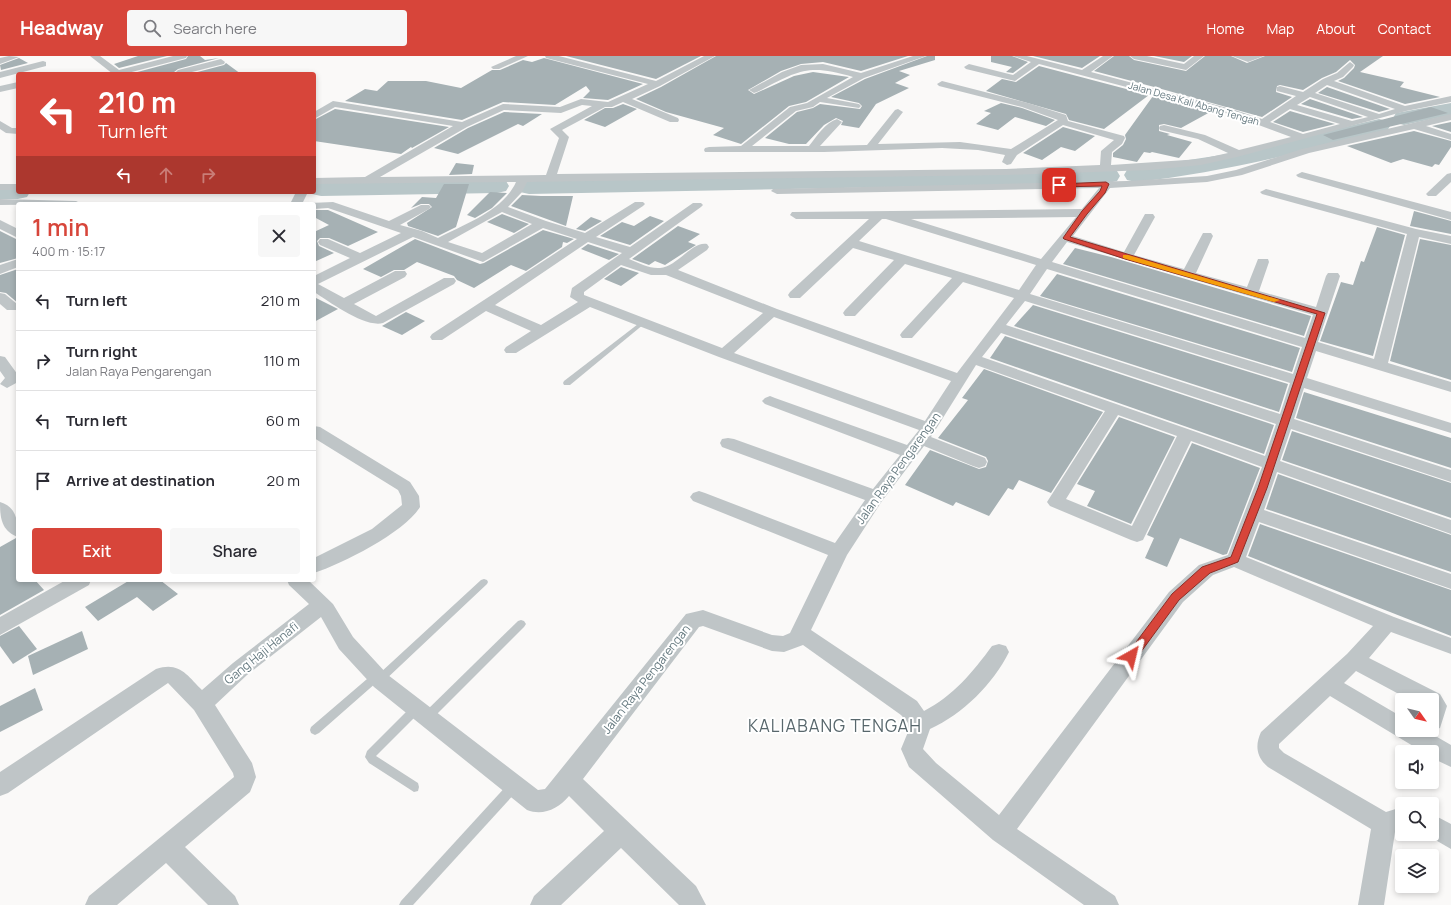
<!DOCTYPE html>
<html lang="en">
<head>
<meta charset="utf-8">
<style>
  body { margin:0; font-family:Manrope,sans-serif; background:#f7f7f7; color:#2b2b33; height:100vh; display:flex; flex-direction:column; font-size:15px; white-space:nowrap }
  * { box-sizing:border-box; margin:0 }
  p { font-size:13px; color:#7c7c81 }
  .icon { flex:none; width:22px; height:22px; fill:none; stroke:currentColor; stroke-width:2; stroke-linecap:round; stroke-linejoin:round }
  .map { position:relative; flex:1; overflow:hidden }
  .details { position:absolute; left:16px; top:146px; width:300px; height:380px; display:flex; flex-direction:column; background:#fff; border-radius:4px; box-shadow:0 2px 6px #0003 }
  .details>* { flex:none }
  .hud { position:absolute; left:16px; top:16px; width:300px; height:122px; border-radius:4px; box-shadow:0 2px 6px #0003; background:#d7453a; color:#fff; overflow:hidden }
  .needle { width:26px; rotate:124deg }
  .fabs { position:absolute; left:1395px; top:637px; display:grid; gap:8px }
  .fabs a { display:grid; place-items:center; width:44px; height:44px; border-radius:4px; background:#fff; box-shadow:0 2px 6px #0003; font-size:20px }
  .pin { position:absolute; display:grid; place-items:center; width:34px; height:34px; color:#fff; margin:-17px; border-radius:8px; box-shadow:0 2px 6px #0006 }
  .me { position:absolute; width:44px; margin:-22px; rotate:37deg; stroke-linejoin:round; filter:drop-shadow(0 0 3px #0008) }
  .turn { display:flex; align-items:center; gap:14px; height:84px; padding:0 16px; font-size:18px }
  .turn .icon { width:52px; height:52px; stroke-width:2.5 }
  .turn b { display:block; font-size:28px; line-height:34px }
  .lanes { display:flex; align-items:center; height:38px; padding:0 16px; background:#0003; justify-content:center; gap:20px; direction:ltr }
  .lanes .off { opacity:.35 }
  .round { display:grid; place-items:center; flex:none; width:42px; height:42px; border-radius:4px; background:#f7f7f7 }
  .overview { display:flex; align-items:center; justify-content:space-between; height:68px; padding:0 16px }
  h1 { font-size:24px; font-weight:600; line-height:30px; color:#d7453a }
  .action { display:flex; gap:8px; margin-top:auto; padding:8px 16px }
  .action a { flex:1; height:46px; border-radius:4px; background:#d7453a; color:#fff; font-size:16px; font-weight:600; line-height:46px; text-align:center }
  .action a+a { background:#f7f7f7; color:#2b2b33 }
  ul { padding:0; list-style:none }
  li { display:flex; align-items:center; gap:12px; height:60px; padding:0 16px; border-top:1px solid #e1e1e2 }
  li div { flex:1 }
  li b { display:block; font-size:15px }
  li em { font-style:normal }
  header { display:flex; align-items:center; gap:24px; box-sizing:border-box; height:56px; padding:0 20px; background:#d7453a; color:#fff }
  header strong { font-size:19px }
  nav { display:flex; gap:22px; margin-inline-start:auto; font-size:14px }
  .search { width:280px; height:36px; background:#f7f7f7; display:flex; align-items:center; gap:10px; box-sizing:border-box; padding:0 14px; border-radius:4px; color:#7c7c81; font-size:15px }
  .map>svg:first-child { display:block }
  .lines { fill:none; stroke-linecap:round; stroke-linejoin:round }
  .river { fill:#b8c6c8; fill-rule:evenodd }
  .building { fill:#a6b1b4 }
  .lane { fill:#bfc5c7; fill-rule:evenodd }
  .street { fill:#bfc5c7; fill-rule:evenodd }
  .route { fill:#d7453a; stroke:#8c2d26 }
  .slow { fill:#f59e0b }
  .labels { text-anchor:middle; dominant-baseline:central; stroke-width:4; stroke-linejoin:round; paint-order:stroke }
  .far-street-label { font-size:10px; fill:#667a80; stroke:#fff }
  .street-label { font-size:12px; fill:#667a80; stroke:#fff }
  .near-quarter-label { font-size:17px; letter-spacing:1px; fill:#58676c; stroke:#fff }
</style>
</head>
<body>
<header>
<strong>Headway</strong>
<div class="search"><svg class="icon" aria-label="search" viewBox="0 0 24 24"><circle cx="10" cy="10" r="6"/><path d="M15 15l6 6"/></svg>Search here</div>
<nav><a>Home</a><a>Map</a><a>About</a><a>Contact</a></nav>
</header>
<div class="map">
<svg width="1451" height="849" viewBox="0 0 1451 849">
  <rect width="100%" height="100%" fill="#faf9f8"/>
  <g class="lines">
    <g class="river">
      <polygon points="1451,47 1451,59 1404,69 1396,67 1393,62 1396,57"/>
      <path d="M1379,63L1387,65L1390,70L1387,75C1304,95 1221,117 1136,126L1127,124L1124,119L1127,114L1136,112L1228,98Z"/>
      <polygon points="1108,113 1117,115 1120,120 1117,125 1108,127 529,138 520,136 517,131 520,126 529,124"/>
      <polygon points="497,123 506,125 509,130 506,135 497,137 321,140 312,138 311,136 314,136 314,127 321,126"/>
      <polygon points="0,129 18,129 18,136 30,136 27,141 18,143 0,143"/>
    </g>
  </g>
  <g class="building">
    <polygon points="138,0 167,0 119,12 114,8"/>
    <polygon points="188,0 200,0 205,4 219,2 178,13 174,16 176,18 130,18 186,3"/>
    <polygon points="566,0 701,0 656,23"/>
    <polygon points="716,0 908,0 861,15 823,6 801,8 781,15 748,34 754,38 794,20 813,16 849,21 806,46 789,50 741,88 713,79 724,72 666,56 636,43 661,31"/>
    <polygon points="927,0 935,0 935,4 899,15 910,19 895,27 909,32 876,48 859,72 841,69 843,65 836,62 824,69 806,88 789,88 765,82 797,56 813,52 820,48 860,53 862,50 859,47 831,41 865,23"/>
    <polygon points="991,0 1012,0 1028,6 1013,17 1006,16 1012,11 991,6"/>
    <polygon points="1033,0 1100,0 1082,12"/>
    <polygon points="1114,0 1129,0 1134,4 1186,15 1205,0 1231,0 1247,7 1265,0 1383,0 1360,16 1404,26 1400,31 1440,41 1405,48 1338,25 1344,22 1354,12 1355,9 1350,4 1336,16 1322,22 1303,34 1280,29 1277,30 1276,36 1292,41 1262,61 1158,32 1160,30 1158,32 1094,15"/>
    <polygon points="1154,0 1192,0 1184,6"/>
    <polygon points="19,2 28,7 1,14 0,9"/>
    <polygon points="544,2 643,28 608,44 583,42 590,35 586,30 555,49 503,46 462,64 345,45 365,33 377,35 388,25 426,25 461,32 492,14 500,14 523,4 532,6"/>
    <polygon points="226,7 241,18 190,18 224,9"/>
    <polygon points="1039,10 1149,39 1104,73 1069,64 1066,58 986,35 1002,23 1016,26"/>
    <polygon points="1327,31 1390,53 1379,56 1318,37"/>
    <polygon points="1153,40 1212,55 1181,72 1164,68 1159,69 1159,75 1170,78 1167,79 1192,86 1179,102 1152,96 1150,97 1144,96 1137,106 1113,101 1113,97 1123,89 1126,83 1125,79"/>
    <polygon points="1310,43 1363,61 1352,63 1301,48"/>
    <polygon points="1001,47 1022,52 1055,64 1046,70 1015,61 998,74 976,68 991,57 984,55"/>
    <polygon points="623,48 637,53 605,71 584,64 605,52 613,52"/>
    <polygon points="1431,51 1448,57 1333,84 1323,79"/>
    <polygon points="335,53 449,71 412,92 411,91 401,98 314,85 314,64"/>
    <polygon points="1290,55 1335,68 1303,76 1273,66"/>
    <polygon points="504,56 542,58 523,70 518,68 458,98 434,92 468,72"/>
    <polygon points="1451,66 1451,76 1432,70"/>
    <polygon points="1063,71 1095,80 1075,95 1061,91 1042,104 1023,97"/>
    <polygon points="1414,75 1451,85 1451,91 1439,109 1435,108 1432,111 1403,103 1391,107 1347,90"/>
    <polygon points="456,107 474,109 472,118 449,119"/>
    <polygon points="444,128 469,128 456,171 438,180 408,170 407,167 432,151 429,148 421,148 411,152 422,141 436,142"/>
    <polygon points="490,136 507,137 492,152 475,162 467,159"/>
    <polygon points="522,139 541,140 573,140 566,170 511,150"/>
    <polygon points="314,154 328,154 378,176 348,190 329,182 320,182 317,185 319,190 334,197 314,206 314,176 329,169 314,161"/>
    <polygon points="1414,155 1451,165 1451,178 1410,170"/>
    <polygon points="502,158 529,168 514,177 487,166"/>
    <polygon points="650,160 664,165 630,189 600,180 622,166 634,170"/>
    <polygon points="591,161 602,165 585,175 576,173"/>
    <polygon points="678,170 700,178 688,186 696,189 665,209 655,205 649,209 632,203"/>
    <polygon points="1377,171 1405,179 1373,300 1320,285 1341,226 1353,229 1361,205 1364,206"/>
    <polygon points="543,174 574,183 567,187 563,186 562,191 526,215 511,209 474,232 457,224 454,220 417,206 404,214 394,214 381,221 363,213 415,183 480,208 484,207"/>
    <polygon points="0,175 18,184 18,202 0,207"/>
    <polygon points="1420,183 1451,189 1451,324 1390,305"/>
    <polygon points="588,188 619,198 609,204 581,193"/>
    <polygon points="1075,192 1111,201 1311,260 1304,280 1063,208"/>
    <polygon points="621,211 639,217 621,230 604,223"/>
    <polygon points="18,213 18,247 6,237 0,236 0,219"/>
    <polygon points="1057,218 1300,292 1292,316 1040,240"/>
    <polygon points="314,241 338,253 314,266"/>
    <polygon points="1033,249 1288,328 1279,356 1014,270"/>
    <polygon points="406,256 425,265 402,279 382,270"/>
    <polygon points="1005,280 1274,369 1264,398 990,302"/>
    <polygon points="984,313 1103,356 1051,437 1019,424 1013,434 1008,432 989,460 956,446 953,450 905,429 930,394 979,413 986,411 988,405 986,401 938,382 968,344 962,342"/>
    <polygon points="1304,336 1451,382 1451,412 1296,362"/>
    <polygon points="1119,361 1175,381 1131,468 1087,450 1095,435 1077,428"/>
    <polygon points="1292,375 1451,427 1451,462 1282,404"/>
    <polygon points="1192,387 1260,412 1227,498 1223,499 1180,482 1167,511 1145,502 1154,482 1147,479"/>
    <polygon points="1278,418 1451,479 1451,516 1266,453"/>
    <polygon points="1260,468 1451,534 1451,580 1248,500"/>
    <polygon points="16,482 18,482 18,524 35,524 44,534 0,559 0,491"/>
    <polygon points="130,524 160,524 178,538 153,555 137,541 98,565 85,551"/>
    <polygon points="19,570 37,593 13,608 0,590 0,580"/>
    <polygon points="82,575 88,593 33,619 28,600"/>
    <polygon points="35,632 43,654 0,676 0,650"/>
  </g>
  <g class="lines">
    <g class="lane">
      <polygon points="642,265 644,266 644,268 570,329 564,329 563,327 564,325"/>
      <polygon points="484,523 487,524 488,526 487,528 383,626 380,627 377,626 319,677 315,679 311,677 310,674 311,671 374,617 377,616 380,617 481,524"/>
      <polygon points="521,564 524,565 526,568 524,571 431,664 427,665 423,664 422,661 423,658 518,565"/>
      <polygon points="416,649 420,650 421,653 420,656 376,700 418,727 419,731 418,735 414,736 369,707 365,701 367,695 412,650"/>
      <polygon points="513,726 517,727 518,731 517,735 413,849 399,849 401,845 509,727"/>
    </g>
    <g class="street">
      <polygon points="9,0 19,1 0,8 0,2"/>
      <polygon points="90,0 100,0 119,14 173,0 187,0 186,2 124,18 113,18"/>
      <polygon points="516,0 528,0 499,13 493,13 491,11"/>
      <path d="M545,0H559L656,25L704,0H715L660,30L632,43L678,62L679,64L678,66H670L623,46L612,51H605L562,74L569,81L557,118L1006,113L1100,109L1101,95L1114,84L1063,69L1017,99L1011,108L1007,109L1002,106L1005,99L978,94L942,92L824,96H705L704,94L705,92L709,91L741,90L790,51L807,47L853,21C807,7 798,15 757,36L754,37L749,34L782,16L801,9L823,8L861,17L913,0H926L864,22L827,42L859,48L861,50L859,52L820,46L813,51L796,55L752,90H809C816,81 826,66 837,63L842,66L820,90L867,89L895,54L898,53L903,56L878,88L960,86L1011,93L1058,64L1022,51L939,30L937,28L942,25L1028,47L1066,59L1068,65L1124,80L1125,82L1122,88L1112,96L1111,109L1201,103L1228,97L1198,83L1160,74L1159,72L1160,70L1164,69L1205,79L1239,94L1291,81L1229,58L1039,8L1015,25L966,13L964,11L969,8L1013,19L1031,6L1013,0H1027L1082,14L1103,0H1113L1091,16L1235,54L1262,63L1296,40L1277,35V31L1280,30L1303,36L1323,23L1337,17L1350,6L1354,9L1353,11L1343,21L1334,25L1405,50L1451,40V46L1406,55L1237,101L1201,109L1150,114L1006,119L527,126L522,136L508,151L546,165L585,177L635,146H643L645,148L643,150L596,181L630,191L693,147H701L703,149L701,151L629,203C639,207 650,213 660,212C677,211 692,185 707,188L709,191L707,194L678,214L777,253L957,317L1014,242L963,226L912,282H902L900,279L902,276L952,222L905,208L855,260H845L843,257L845,254L894,204L853,192L800,242H790L788,239L790,236L869,163H796L790,159L792,156L1082,153L1099,132L777,138L771,135L773,133L1127,125L1207,120L1236,114L1302,93L1451,58V64L1426,70L1451,78V84L1414,73L1309,97L1242,119L1207,126L1110,132L1073,180L1124,196L1145,158H1153L1155,161L1134,199L1184,213L1203,177H1211L1213,180L1196,217L1247,231L1258,203H1268L1269,206L1259,235L1316,251L1326,220L1328,217H1338L1340,220L1318,286L1374,303L1407,178L1262,138L1260,136L1266,133L1416,173L1451,180V188L1419,181L1388,307L1451,326V336L1316,295L1307,322L1451,367V377L1304,332L1294,363L1451,414V426L1291,373L1280,405L1451,464V478L1277,416L1264,454L1451,518V533L1259,466L1246,501L1394,561L1451,582V598L1391,576L1369,602L1440,638L1447,650L1440,672L1432,675L1430,674H1432V644H1410L1356,615L1344,627L1402,661V674H1425L1451,689V711L1432,702V696H1423L1330,640L1279,688V692L1284,697L1386,756L1402,751V773L1395,776L1384,849H1358L1371,773L1268,711C1256,701 1255,689 1261,676L1347,598L1373,570L1234,511L1213,519L1183,546L1017,773L1115,840L1119,849H1084L993,784L909,711L901,693L908,676V667L901,659L803,589L784,596L772,595L703,570L699,571L583,723L696,830L706,849H679L621,792L561,849H530L534,840L604,775L569,740C558,753 543,760 527,754L374,631L339,593L321,561L247,619L215,649L252,707L256,721L250,736L185,791L235,840L239,849H208L166,807L117,849H85L89,840L234,721L233,717L194,654L168,627L8,737L0,740V716L156,613C179,605 187,619 202,634L233,607L309,548L289,529L287,524H308L333,548L353,581L388,619L538,734L545,733L686,558L703,554L772,579L783,580L790,577L828,499L693,445L690,441L693,437L699,435L705,437L835,487L865,444L722,391L720,387L722,383L728,382L734,383L873,433L900,399L765,348L762,345L765,342L770,340L775,342L907,389L919,374L719,301L590,251L516,297H506L504,294L506,291L531,275L486,255L442,284H432L430,281L432,278L577,183L543,172L483,206L413,181L318,228L344,242L395,215H405L407,218L405,221L354,248L376,260L444,222H454L456,225L454,228L383,267C365,272 330,246 314,236V220L350,202L320,189L318,186L320,183H328L360,197L401,177L328,152L314,153V148H309L310,147L333,146L389,165L421,149H429L431,151L429,153L400,169L422,175L438,182C464,168 503,155 516,126L314,128V122L365,121L453,70L335,51L314,63V56L333,45L462,66L503,48L560,51L581,43L608,46L648,28L546,2ZM1327,29L1395,53L1379,58L1315,37ZM1310,41L1368,61L1352,65L1297,49ZM582,49L592,50L550,73L559,82L546,119L380,121L467,71L504,54L561,57ZM1290,53L1340,68L1303,78L1270,66ZM502,156L532,168L482,197L448,186ZM1076,161L1041,203L911,163ZM882,163H886L1036,209L1019,234L859,185ZM588,186L622,197L572,232L570,241L578,246L541,269L495,249ZM1067,186L1313,259L1305,282L1052,206ZM621,209L651,219H666L763,257L722,292L584,239V236ZM1047,213L1302,291L1293,318L1030,238ZM1025,245L1290,327L1280,358L1006,269ZM774,261L951,325L925,365L734,297ZM1001,277L1276,368L1265,400L982,301ZM976,309L1105,355L1047,446L1050,450L1131,484L1137,486L1143,484L1191,385L1262,411L1228,499L1199,509L1169,536L999,759L936,707L923,693L930,673C963,658 993,628 1009,596L1006,590L999,588L992,590C973,616 953,640 924,655L917,645L811,574L847,499L882,445L924,390L973,410L979,412L985,410L987,406L985,402L931,381ZM1118,359L1177,380L1132,470L1066,443Z"/>
      <polygon points="1130,0 1147,0 1184,8 1194,0 1204,0 1186,14 1134,3"/>
      <polygon points="1232,0 1264,0 1248,6"/>
      <polygon points="221,3 225,6 224,8 184,18 178,18 176,16 178,14"/>
      <polygon points="43,5 46,6 46,10 0,22 0,16"/>
      <polygon points="18,26 18,32 0,36 0,30"/>
      <polygon points="0,65 12,72 18,72 18,78 6,77 0,73"/>
      <polygon points="1302,116 1451,156 1451,164 1298,121 1296,119"/>
      <polygon points="1451,117 1451,126 1436,140 1428,140 1426,138 1428,136 1447,118"/>
      <rect x="0" y="128" width="18" height="6"/>
      <polygon points="296,136 308,136 302,148 290,148"/>
      <polygon points="0,143 76,145 82,148 0,149"/>
      <polygon points="0,164 18,173 18,182 0,173"/>
      <polygon points="18,203 18,211 0,218 0,209"/>
      <polygon points="0,237 5,238 17,248 17,254 7,254 0,248"/>
      <polygon points="0,300 5,301 18,319 18,326 7,332 0,328 5,322 0,315"/>
      <path d="M314,370L320,371L410,426L419,440L420,451C405,476 342,508 314,517V502L372,473L402,449L401,440L398,434L314,382Z"/>
      <path d="M0,446C17,451 18,466 18,481C1,475 0,461 0,446Z"/>
      <polygon points="66,524 91,524 89,529 0,579 0,561"/>
      <polygon points="1432,758 1451,768 1451,793 1425,778 1432,778"/>
    </g>
  </g>
  <polygon class="route" points="1106,126 1109,128 1105,137 1087,158 1070,181 1325,257 1267,432 1238,506 1210,517 1179,544 1135,604 1128,604 1126,600 1128,597 1172,538 1202,511 1231,501 1258,432 1317,258 1125,203 1064,183 1063,182 1082,155 1100,135 1102,130 1059,131 1056,129 1057,128"/>
  <polygon class="slow" points="1123,199 1128,199 1280,244 1274,246 1123,202"/>
  <g class="labels">
    <g class="far-street-label">
      <text transform="translate(1194 47) rotate(16)">Jalan Desa Kali Abang Tengah</text>
    </g>
    <g class="street-label">
      <text transform="translate(898 412) rotate(-54)">Jalan Raya Pengarengan</text>
      <text transform="translate(261 597) rotate(-39)">Gang Haji Hanafi</text>
      <text transform="translate(646 623) rotate(-52)">Jalan Raya Pengarengan</text>
    </g>
    <g class="near-quarter-label">
      <text x="835" y="669">KALIABANG TENGAH</text>
    </g>
  </g>
</svg>
<div class="fabs">
<a><svg class="needle" viewBox="-14 -14 28 28"><path d="M0-13l5 13h-10z" fill="#e53935"/><path d="M0 13l5-13h-10z" fill="#7c7c81"/></svg></a>
<a><svg class="icon" aria-label="sound" viewBox="0 0 24 24"><path d="M4 9h4l5-4v14l-5-4H4zM17 9q2 3 0 6"/></svg></a>
<a><svg class="icon" aria-label="search" viewBox="0 0 24 24"><circle cx="10" cy="10" r="6"/><path d="M15 15l6 6"/></svg></a>
<a><svg class="icon" aria-label="layers" viewBox="0 0 24 24"><path d="M12 4l9 5-9 5-9-5zM3 14l9 5 9-5"/></svg></a>
</div>
<div class="pin" style="left:1059px;top:129px;background:#d93025"><svg class="icon" aria-label="arrive" viewBox="0 0 24 24"><path d="M6 21V4h12l-3 4 3 4H6"/></svg></div>
<svg class="me" style="left:1131px;top:600px" viewBox="-20 -20 40 40"><path d="M0-17L14 15 0 8-14 15z" fill="#d7453a" stroke="#fff" stroke-width="4"/></svg>
<div class="hud">
<div class="turn"><svg class="icon" aria-label="left" viewBox="0 0 24 24"><path d="M17 20v-9H6M10 6l-5 5 5 5"/></svg><div><b>210 m</b>Turn left</div></div>
<div class="lanes"><svg class="icon" aria-label="left" viewBox="0 0 24 24"><path d="M17 20v-9H6M10 6l-5 5 5 5"/></svg><svg class="icon off" aria-label="ahead" viewBox="0 0 24 24"><path d="M12 20V5M6 11l6-6 6 6"/></svg><svg class="icon off" aria-label="right" viewBox="0 0 24 24"><path d="M7 20v-9h11M14 6l5 5-5 5"/></svg></div>
</div>
<section class="details">
<div class="overview"><div><h1>1 min</h1><p>400 m · 15:17</p></div><a class="round"><svg class="icon" aria-label="close" viewBox="0 0 24 24"><path d="M6 6l12 12M18 6L6 18"/></svg></a></div>
<ul>
<li><svg class="icon" aria-label="left" viewBox="0 0 24 24"><path d="M17 20v-9H6M10 6l-5 5 5 5"/></svg><div><b>Turn left</b></div><em>210 m</em></li>
<li><svg class="icon" aria-label="right" viewBox="0 0 24 24"><path d="M7 20v-9h11M14 6l5 5-5 5"/></svg><div><b>Turn right</b><p>Jalan Raya Pengarengan</p></div><em>110 m</em></li>
<li><svg class="icon" aria-label="left" viewBox="0 0 24 24"><path d="M17 20v-9H6M10 6l-5 5 5 5"/></svg><div><b>Turn left</b></div><em>60 m</em></li>
<li><svg class="icon" aria-label="arrive" viewBox="0 0 24 24"><path d="M6 21V4h12l-3 4 3 4H6"/></svg><div><b>Arrive at destination</b></div><em>20 m</em></li>
</ul>
<div class="action"><a>Exit</a><a>Share</a></div>
</section>
</div>
</body>
</html>
